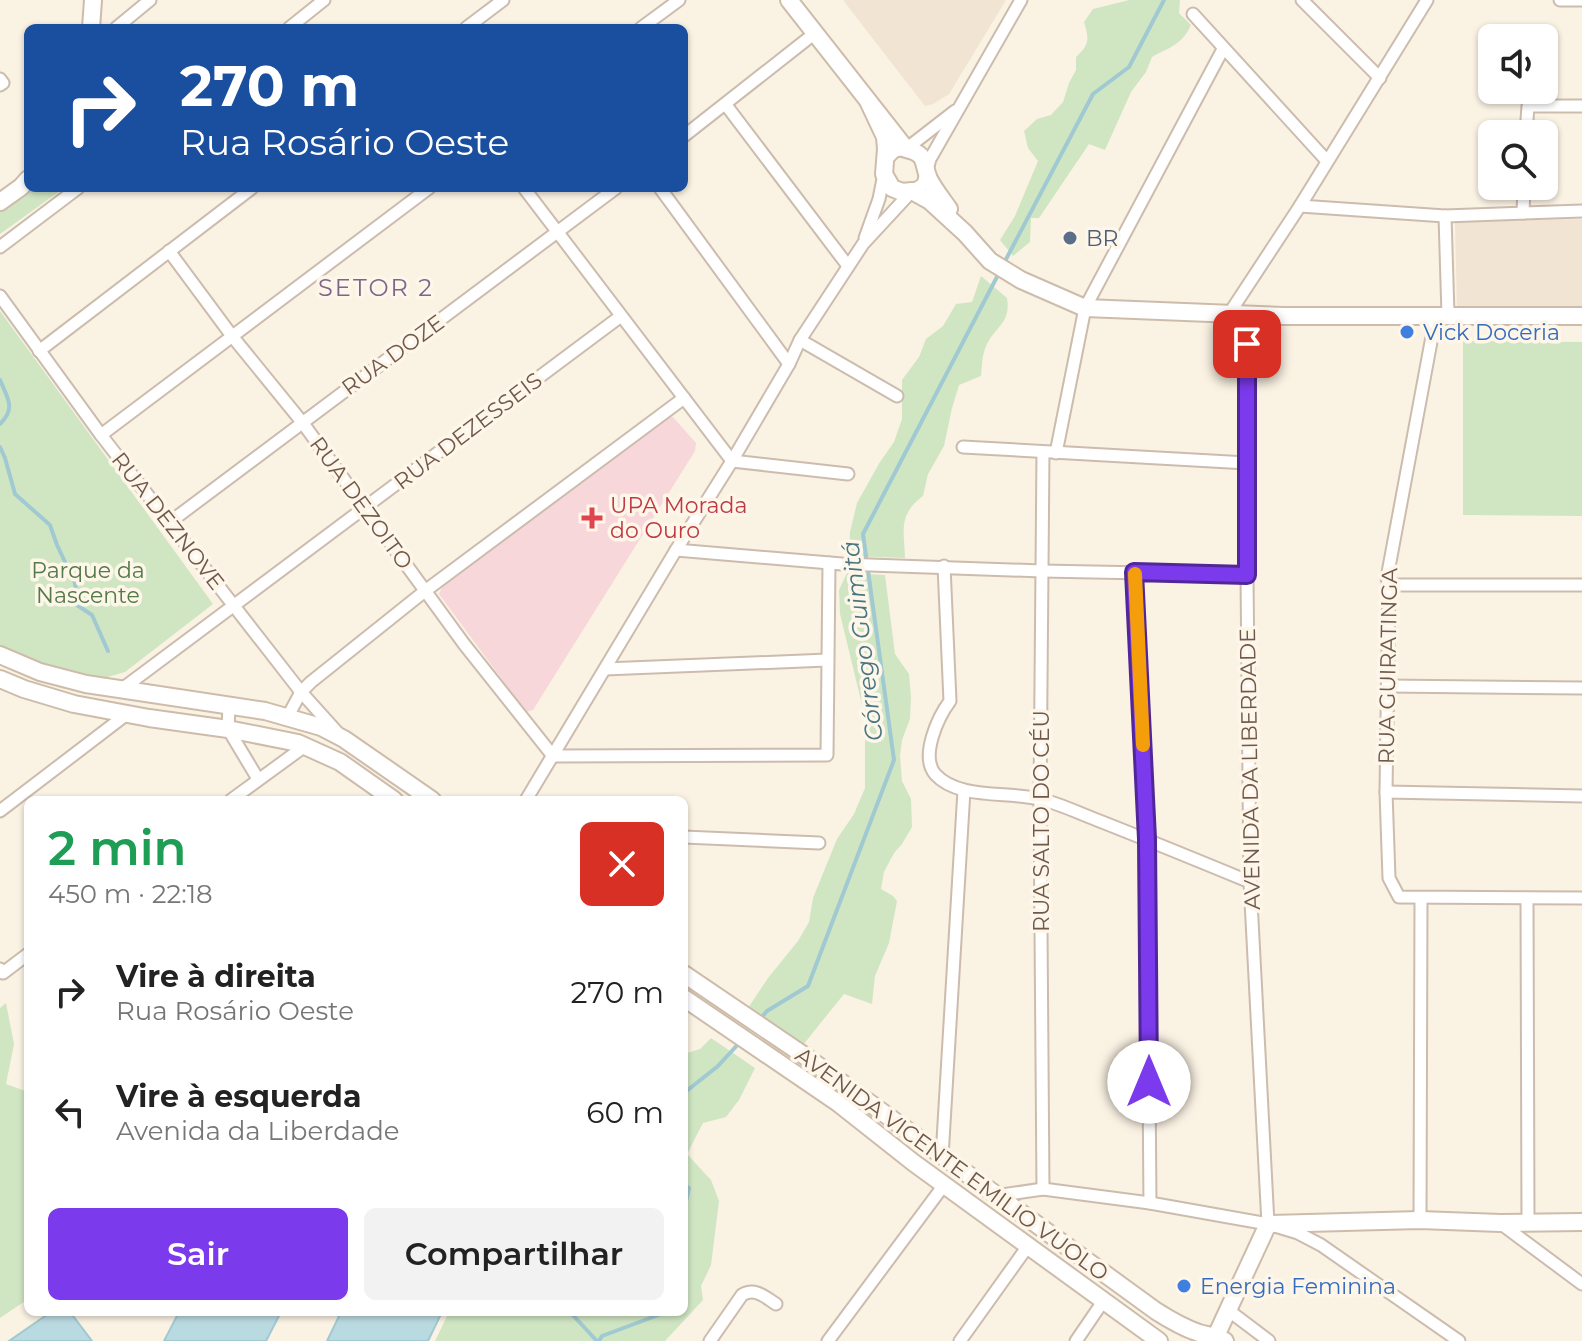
<!DOCTYPE html>
<html lang="pt">
<head>
<meta charset="utf-8">
<style>
  body { margin:0; font-family:Montserrat,sans-serif; background:#f2f2f2; color:#222; height:100vh; display:flex; flex-direction:column; font-size:30px; white-space:nowrap }
  * { box-sizing:border-box; margin:0 }
  p { font-size:26px; color:#767676 }
  .icon { flex:none; width:44px; height:44px; fill:none; stroke:currentColor; stroke-width:2; stroke-linecap:round; stroke-linejoin:round }
  .map { position:relative; flex:1; overflow:hidden }
  .drawer { position:absolute; left:24px; top:796px; width:664px; height:520px; display:flex; flex-direction:column; background:#fff; border-radius:12px; box-shadow:0 2px 6px #0004 }
  .drawer>* { flex:none }
  .top-card { position:absolute; left:24px; top:24px; width:664px; height:168px; border-radius:12px; box-shadow:0 2px 6px #0004; background:#1a4fa0; color:#fff; overflow:hidden }
  .fabs { position:absolute; left:1478px; top:24px; display:grid; gap:16px }
  .fabs a { display:grid; place-items:center; width:80px; height:80px; border-radius:12px; background:#fff; box-shadow:0 2px 6px #0004; font-size:40px }
  .pin { position:absolute; display:grid; place-items:center; width:68px; height:68px; color:#fff; margin:-34px; border-radius:16px; box-shadow:0 4px 12px #0006 }
  .me { position:absolute; width:88px; margin:-44px; rotate:0deg; stroke-linejoin:round; filter:drop-shadow(0 0 6px #0008) }
  .turn { display:flex; align-items:center; gap:28px; height:168px; padding:0 24px; font-size:36px }
  .turn .icon { width:104px; height:104px; stroke-width:2.5 }
  .turn b { display:block; font-size:56px; line-height:68px }
  .round { display:grid; place-items:center; flex:none; width:84px; height:84px; border-radius:12px; background:#f2f2f2 }
  .summary { display:flex; align-items:center; justify-content:space-between; height:136px; padding:0 24px }
  h1 { font-size:48px; font-weight:600; line-height:60px; color:#1e9e55 }
  .action { display:flex; gap:16px; margin-top:auto; padding:16px 24px }
  .action a { flex:1; height:92px; border-radius:12px; background:#7c3aed; color:#fff; font-size:32px; font-weight:600; line-height:92px; text-align:center }
  .action a+a { background:#f2f2f2; color:#222 }
  ul { padding:0; list-style:none }
  li { display:flex; align-items:center; gap:24px; height:120px; padding:0 24px }
  li div { flex:1 }
  li b { display:block; font-size:30px }
  li em { font-style:normal }
  .map>svg:first-child { display:block }
  .residential { fill:#f1e4d2 }
  .medical { fill:#f7d7da }
  .green { fill:#d0e6c3 }
  .water { fill:#badae1; stroke:#a1c9d2; stroke-width:2 }
  .lines { fill:none; stroke-linecap:round; stroke-linejoin:round }
  .stream { stroke:#a1c9d2; stroke-width:4 }
  .street-casing { stroke:#ccbcae; stroke-width:15 }
  .secondary-casing { stroke:#cebcab; stroke-width:20 }
  .street { stroke:#fff; stroke-width:11 }
  .secondary { stroke:#fff; stroke-width:16 }
  .route-casing { stroke:#51269a; stroke-width:20 }
  .route { stroke:#7c3aed; stroke-width:14 }
  .slow { stroke:#f59e0b; stroke-width:14 }
  .service-dot { fill:#5c6f8a; stroke:#fdf6e9; stroke-width:3 }
  .shop-dot { fill:#3f7fe0; stroke:#fdf6e9; stroke-width:3 }
  .health-dot { fill:#e0444e; stroke:#fdf6e9; stroke-width:3 }
  .labels { text-anchor:middle; dominant-baseline:central; stroke-width:7; stroke-linejoin:round; paint-order:stroke }
  .service-label { font-size:22px; fill:#4e5e75; stroke:#fdf6e9; text-anchor:start }
  .shop-label { font-size:22px; fill:#366cbe; stroke:#fdf6e9; text-anchor:start }
  .street-label { font-size:22px; fill:#6f594c; stroke:#fdf6e9 }
  .health-label { font-size:22px; fill:#be3a42; stroke:#fdf6e9; text-anchor:start }
  .park-label { font-size:22px; fill:#547a48; stroke:#fdf6e9 }
  .neighbourhood-label { font-size:24px; letter-spacing:2px; fill:#7f648c; stroke:#fdf6e9 }
  .water-label { font-size:24px; font-style:italic; fill:#477580; stroke:#fdf6e9 }
</style>
</head>
<body>
<div class="map">
<svg width="1582" height="1341" viewBox="0 0 1582 1341">
  <rect width="100%" height="100%" fill="#faf2e3"/>
  <g class="residential">
    <polygon points="843,0 1006,0 949,94 933,104 925,106"/>
    <polygon points="1582,219 1582,311 1457,312 1455,221"/>
  </g>
  <polygon class="medical" points="666,416 673,417 696,443 695,451 533,710 526,712 439,594 443,585"/>
  <g class="green">
    <path d="M1129,0H1180L1179,13L1191,25C1182,45 1170,47 1152,57L1146,72L1131,92L1105,150L1089,144L1039,218H1031L1030,242L1013,256L1000,240L1015,216L1038,161L1028,148L1024,131L1037,119L1051,115L1063,102L1069,83L1076,70V57C1090,44 1089,39 1084,22L1093,9Z"/>
    <polygon points="28,188 64,188 0,234 0,210"/>
    <path d="M981,276L1007,298C1011,323 997,325 987,344C982,354 982,365 981,376L959,385L952,408L944,446L928,474L923,496C898,515 904,529 905,558L849,556L850,532L857,503L880,462L894,442L902,419V380L919,357L926,339L943,326L956,304L972,302Z"/>
    <polygon points="0,311 213,604 125,672 104,678 28,661 0,648"/>
    <polygon points="1463,341 1582,342 1582,516 1463,515"/>
    <polygon points="847,573 885,575 895,654 909,674 911,697 910,719 902,740 900,756 902,781 911,799 912,827 902,844 894,853 884,872 881,889 893,896 897,901 889,943 875,976 872,1004 844,994 803,1045 748,1008 768,978 798,941 809,922 813,898 837,839 854,814 865,788 865,717 840,614 839,590"/>
    <polygon points="6,1003 14,1044 6,1084 28,1092 28,1299 0,1318 0,1008"/>
    <polygon points="711,1038 755,1068 739,1100 726,1117 703,1123 687,1154 711,1180 719,1201 711,1265 701,1286 703,1300 665,1341 435,1341 449,1312 684,1312 684,1054 700,1049"/>
  </g>
  <g class="water">
    <polygon points="51,1312 70,1312 92,1341 9,1341"/>
    <polygon points="179,1312 281,1312 266,1341 164,1341"/>
    <polygon points="341,1312 442,1312 428,1341 327,1341"/>
  </g>
  <g class="lines">
    <g class="stream">
      <polyline points="1003,265 1093,94 1129,67 1164,0"/>
      <path d="M0,380C8,399 16,408 0,424"/>
      <polyline points="0,447 5,458 15,494 50,525 57,545 75,583 77,605 92,615 108,651"/>
      <polyline points="760,1019 767,1011 808,986 894,760 863,534 999,273"/>
      <polyline points="684,1093 718,1066 741,1041"/>
      <polyline points="684,1185 689,1188 684,1210"/>
      <polyline points="570,1312 597,1341"/>
      <polyline points="599,1341 602,1336 661,1314 662,1312"/>
    </g>
    <defs>
      <g id="street">
        <polyline points="1302,0 1380,78"/>
        <polyline points="1560,0 1582,0"/>
        <polyline points="1193,14 1327,161"/>
        <polyline points="116,28 150,0"/>
        <polyline points="289,28 324,0"/>
        <polyline points="466,28 503,0"/>
        <polyline points="641,28 679,0"/>
        <polyline points="0,79 3,83 0,85"/>
        <polyline points="726,105 848,266"/>
        <polyline points="1526,134 1528,106 1582,106"/>
        <polyline points="684,136 815,33"/>
        <polyline points="524,188 732,461 848,474"/>
        <polyline points="660,188 789,364"/>
        <polyline points="1300,206 1445,216 1582,211"/>
        <polyline points="1523,213 1524,186"/>
        <polyline points="1445,216 1448,315"/>
        <polyline points="865,238 879,199 887,159 895,151 906,149 955,111"/>
        <polyline points="0,247 78,188"/>
        <polyline points="169,251 232,336 302,422 464,644 553,756 827,755 829,563"/>
        <polyline points="0,296 101,435 301,692 337,732"/>
        <polyline points="1229,314 1300,206 1427,0"/>
        <polyline points="1248,315 1247,575 1250,882 1268,1224"/>
        <polyline points="1436,315 1387,578 1389,585 1386,792 1389,878 1399,897 1582,898"/>
        <polyline points="800,340 897,396"/>
        <polyline points="39,351 252,188"/>
        <polyline points="101,435 429,188"/>
        <polyline points="963,447 1247,463"/>
        <polyline points="1056,453 1085,308 1223,49"/>
        <polyline points="170,522 616,188"/>
        <polyline points="676,550 842,564 1042,571 1247,575"/>
        <path d="M944,566L950,701C938,717 920,756 935,774C958,800 1008,791 1039,799C1059,803 1078,813 1097,820C1148,840 1199,861 1250,882"/>
        <polyline points="1134,572 1147,839 1150,1203"/>
        <polyline points="1389,585 1582,585"/>
        <polyline points="605,669 827,660"/>
        <polyline points="1387,686 1582,688"/>
        <polyline points="122,689 621,316"/>
        <polyline points="229,705 228,729 258,779"/>
        <polyline points="288,716 301,692 311,682 425,591 684,398"/>
        <polyline points="1386,792 1582,796"/>
        <polyline points="231,800 305,746"/>
        <polyline points="526,800 676,550 732,461 789,364 800,340 863,244 912,191 923,184 930,159 1021,0"/>
        <polyline points="0,811 127,714"/>
        <polyline points="684,837 819,843"/>
        <polyline points="1527,898 1528,1222"/>
        <polyline points="0,969 3,973 28,954"/>
        <polyline points="942,1157 964,790"/>
        <polyline points="1043,1189 1040,799 1043,452"/>
        <polyline points="995,1196 1043,1189 1150,1203 1268,1224 1298,1233 1321,1245 1459,1341"/>
        <polyline points="1420,1220 1421,898"/>
        <polyline points="1500,1223 1582,1284"/>
        <polyline points="1228,1310 1269,1341"/>
        <path d="M710,1341L742,1295C755,1287 765,1297 776,1304"/>
        <polyline points="828,1341 944,1185"/>
        <polyline points="960,1341 1028,1246"/>
        <polyline points="1076,1341 1104,1300"/>
      </g>
      <g id="secondary">
        <path d="M789,0L906,149C928,154 922,163 929,179C934,189 942,199 949,209"/>
        <polyline points="91,28 93,0"/>
        <polyline points="869,103 885,137 886,149 884,174 892,188 902,192 912,191 930,201 965,233 990,261 1021,280 1085,308 1283,316 1582,316"/>
        <polyline points="0,202 21,187 28,179"/>
        <polyline points="0,655 40,672 86,684 265,711 321,727 344,739 432,800"/>
        <polyline points="0,679 24,689 74,704 149,718 228,729 298,743 340,762 394,800"/>
        <path d="M684,974L805,1056L1156,1311C1170,1320 1184,1328 1199,1333C1209,1336 1217,1336 1225,1341"/>
        <polyline points="684,998 838,1103 914,1163 1159,1341"/>
        <polyline points="1216,1336 1268,1224 1420,1220 1500,1223 1582,1222"/>
      </g>
    </defs>
    <use href="#street" class="street-casing"/>
    <use href="#secondary" class="secondary-casing"/>
    <use href="#street" class="street"/>
    <use href="#secondary" class="secondary"/>
  </g>
  <g class="lines">
    <defs>
      <polyline id="route" points="1149,1082 1147,839 1134,572 1247,575 1247,344"/>
    </defs>
    <use href="#route" class="route-casing"/>
    <use href="#route" class="route"/>
    <polyline class="slow" points="1135,574 1143,745"/>
  </g>
  <circle class="service-dot" cx="1070" cy="238" r="8"/>
  <g class="shop-dot">
    <circle cx="1407" cy="332" r="8"/>
    <circle cx="1184" cy="1286" r="8"/>
  </g>
  <path class="health-dot" d="M588 506h8v8h8v8h-8v8h-8v-8h-8v-8h8z"/>
  <g class="labels">
    <g class="service-label">
      <text x="1086" y="238">BR</text>
    </g>
    <g class="shop-label">
      <text x="1423" y="332">Vick Doceria</text>
      <text x="1200" y="1286">Energia Feminina</text>
    </g>
    <g class="street-label">
      <text transform="translate(393 355) rotate(-36)">RUA DOZE</text>
      <text transform="translate(468 431) rotate(-37)">RUA DEZESSEIS</text>
      <text transform="translate(361 503) rotate(54)">RUA DEZOITO</text>
      <text transform="translate(168 521) rotate(52)">RUA DEZNOVE</text>
      <text transform="translate(1388 666) rotate(-89)">RUA GUIRATINGA</text>
      <text transform="translate(1250 769) rotate(-91)">AVENIDA DA LIBERDADE</text>
      <text transform="translate(1041 821) rotate(-90)">RUA SALTO DO CÉU</text>
      <text transform="translate(952 1164) rotate(36)">AVENIDA VICENTE EMILIO VUOLO</text>
    </g>
    <g class="health-label">
      <text x="610" y="505">UPA Morada<tspan x="610" dy="25">do Ouro</tspan></text>
    </g>
    <g class="park-label">
      <text x="88" y="570">Parque da<tspan x="88" dy="25">Nascente</tspan></text>
    </g>
    <g class="neighbourhood-label">
      <text x="376" y="287">SETOR 2</text>
    </g>
    <g class="water-label">
      <text transform="translate(862 641) rotate(-97)">Córrego Guimitá</text>
    </g>
  </g>
</svg>
<div class="fabs">
<a><svg class="icon" aria-label="sound" viewBox="0 0 24 24"><path d="M4 9h4l5-4v14l-5-4H4zM17 9q2 3 0 6"/></svg></a>
<a><svg class="icon" aria-label="search" viewBox="0 0 24 24"><circle cx="10" cy="10" r="6"/><path d="M15 15l6 6"/></svg></a>
</div>
<div class="pin" style="left:1247px;top:344px;background:#d93025"><svg class="icon" aria-label="arrive" viewBox="0 0 24 24"><path d="M6 21V4h12l-3 4 3 4H6"/></svg></div>
<svg class="me" style="left:1149px;top:1082px" viewBox="-20 -20 40 40"><circle r="19" fill="#fff"/><path d="M0-13L10 11 0 6-10 11z" fill="#7c3aed"/></svg>
<div class="top-card">
<div class="turn"><svg class="icon" aria-label="right" viewBox="0 0 24 24"><path d="M7 20v-9h11M14 6l5 5-5 5"/></svg><div><b>270 m</b>Rua Rosário Oeste</div></div>
</div>
<section class="drawer">
<div class="summary"><div><h1>2 min</h1><p>450 m · 22:18</p></div><a class="round" style="background:#d93025;color:#fff"><svg class="icon" aria-label="close" viewBox="0 0 24 24"><path d="M6 6l12 12M18 6L6 18"/></svg></a></div>
<ul>
<li><svg class="icon" aria-label="right" viewBox="0 0 24 24"><path d="M7 20v-9h11M14 6l5 5-5 5"/></svg><div><b>Vire à direita</b><p>Rua Rosário Oeste</p></div><em>270 m</em></li>
<li><svg class="icon" aria-label="left" viewBox="0 0 24 24"><path d="M17 20v-9H6M10 6l-5 5 5 5"/></svg><div><b>Vire à esquerda</b><p>Avenida da Liberdade</p></div><em>60 m</em></li>
</ul>
<div class="action"><a>Sair</a><a>Compartilhar</a></div>
</section>
</div>
</body>
</html>
